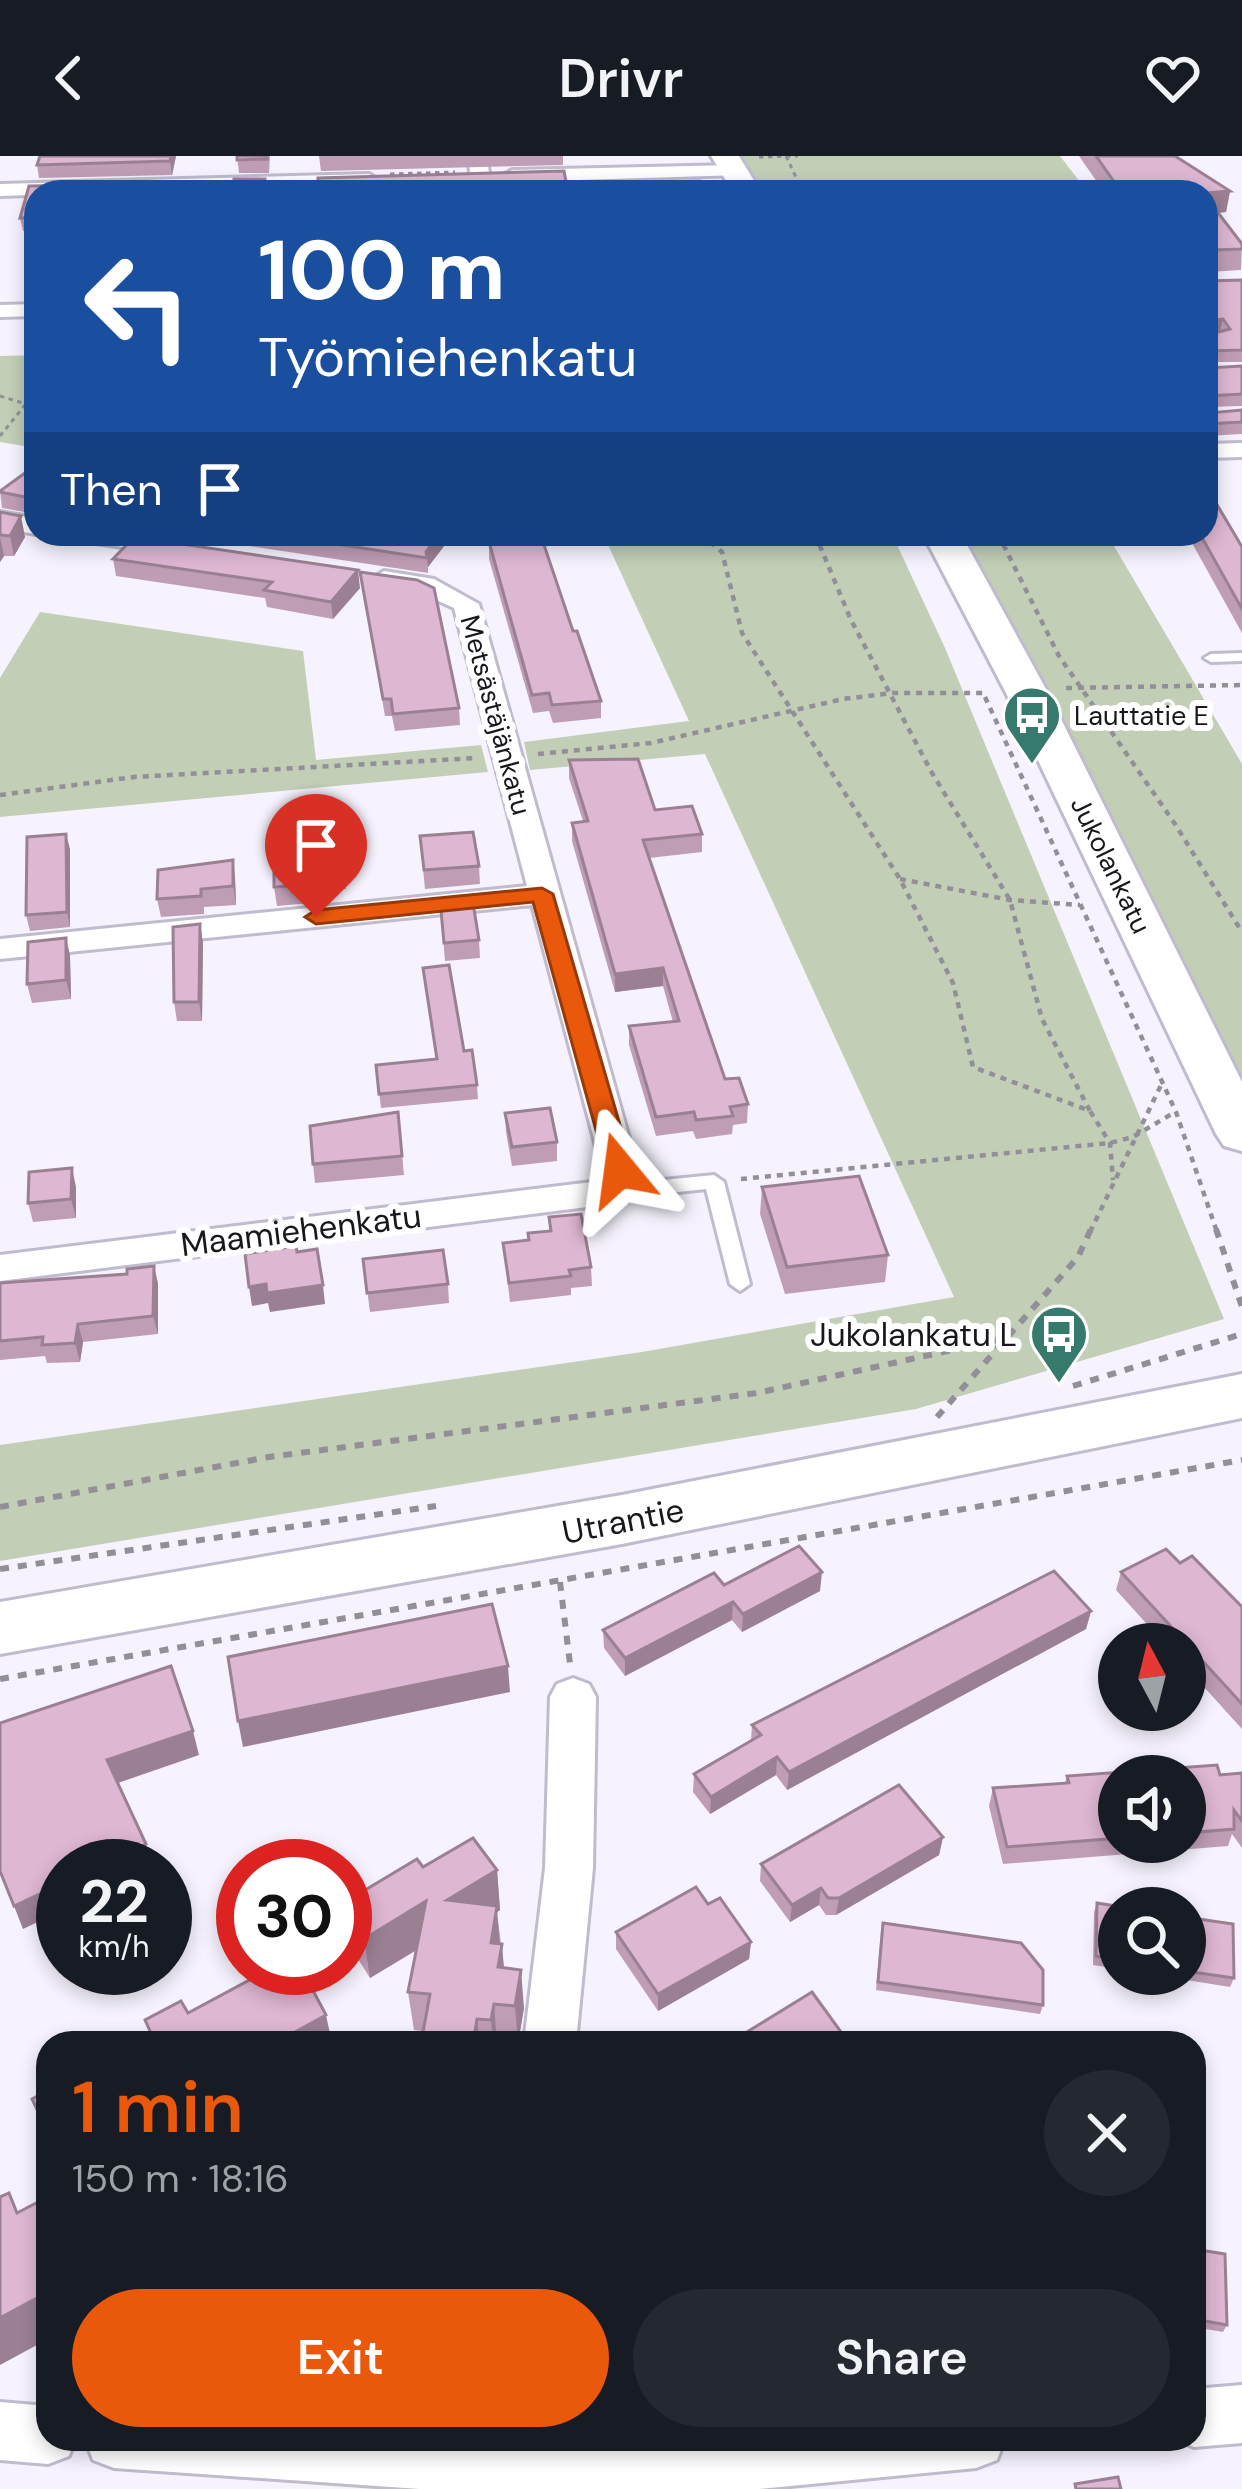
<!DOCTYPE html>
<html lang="en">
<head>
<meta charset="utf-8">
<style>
  body { margin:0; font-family:"DM Sans",sans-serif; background:#242831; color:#f1f3f6; height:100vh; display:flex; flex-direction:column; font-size:45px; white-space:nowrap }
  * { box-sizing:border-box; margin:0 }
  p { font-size:39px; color:#9ea1a6 }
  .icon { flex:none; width:66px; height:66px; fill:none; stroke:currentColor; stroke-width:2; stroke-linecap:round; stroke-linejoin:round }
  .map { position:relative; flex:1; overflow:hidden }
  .side { position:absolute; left:36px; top:1875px; width:1170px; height:420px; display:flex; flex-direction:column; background:#171b24; border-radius:36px; box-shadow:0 6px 18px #0003 }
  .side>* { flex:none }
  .guide { position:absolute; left:24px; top:24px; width:1194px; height:366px; border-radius:36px; box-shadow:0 6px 18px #0003; background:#1a4fa0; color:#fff; overflow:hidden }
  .needle { width:78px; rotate:353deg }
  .buttons { position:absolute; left:1098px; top:1467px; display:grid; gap:24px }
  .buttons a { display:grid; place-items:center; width:108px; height:108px; border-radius:50%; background:#171b24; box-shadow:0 6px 18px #0003; font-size:60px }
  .speed { position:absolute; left:36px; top:1683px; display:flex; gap:24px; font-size:60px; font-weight:700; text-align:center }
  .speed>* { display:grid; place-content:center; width:156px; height:156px; border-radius:50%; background:#171b24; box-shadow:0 6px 18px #0003; line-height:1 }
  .speed small { font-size:30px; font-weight:400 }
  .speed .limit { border:18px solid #d22; background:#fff; color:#111 }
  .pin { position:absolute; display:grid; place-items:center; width:102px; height:102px; color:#fff; margin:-123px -51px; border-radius:50% 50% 50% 0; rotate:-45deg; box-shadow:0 0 12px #0007 }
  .pin .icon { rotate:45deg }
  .me { position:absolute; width:132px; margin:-66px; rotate:344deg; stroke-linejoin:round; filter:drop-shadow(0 0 9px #0008) }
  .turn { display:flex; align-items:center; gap:42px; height:252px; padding:0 36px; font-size:54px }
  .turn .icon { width:156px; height:156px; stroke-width:2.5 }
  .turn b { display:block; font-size:84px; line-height:102px }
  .then { display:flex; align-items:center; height:114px; padding:0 36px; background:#0003; gap:24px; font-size:45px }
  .round { display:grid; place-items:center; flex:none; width:126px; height:126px; border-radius:63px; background:#242831 }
  .headline { display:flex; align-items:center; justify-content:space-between; height:204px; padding:0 36px }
  h1 { font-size:72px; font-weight:600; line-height:90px; color:#ea580c }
  .primary-button { display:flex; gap:24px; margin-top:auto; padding:24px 36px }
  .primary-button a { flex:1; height:138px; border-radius:72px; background:#ea580c; color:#fff; font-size:48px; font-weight:600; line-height:138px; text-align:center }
  .primary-button a+a { background:#242831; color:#f1f3f6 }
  header { display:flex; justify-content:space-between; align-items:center; height:156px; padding:0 36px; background:#171b24; font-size:54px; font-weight:600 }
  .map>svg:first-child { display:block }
  .green { fill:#c2ceb6 }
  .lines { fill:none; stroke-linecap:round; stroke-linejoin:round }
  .lane-casing { stroke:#c0bbcd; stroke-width:6 }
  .street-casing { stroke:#c0bbcd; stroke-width:6 }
  .secondary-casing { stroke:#c0bbcd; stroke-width:6 }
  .path-far2 { stroke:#928f98; stroke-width:3; stroke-dasharray:4.5 4.5; stroke-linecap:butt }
  .path-far1 { stroke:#928f98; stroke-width:4.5; stroke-dasharray:6 6; stroke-linecap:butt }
  .path { stroke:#928f98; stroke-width:6; stroke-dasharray:9 9; stroke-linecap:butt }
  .lane { fill:#fff; fill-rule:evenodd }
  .street { fill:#fff; fill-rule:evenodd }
  .secondary { fill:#fff; fill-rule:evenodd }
  .wall { fill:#bf9db5; fill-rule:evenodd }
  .shaded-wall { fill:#9b8093 }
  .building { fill:#deb7d2; stroke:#9b8093; stroke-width:3 }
  .route { fill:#ea580c; stroke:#983908; stroke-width:3 }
  .labels { text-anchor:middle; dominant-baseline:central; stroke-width:12; stroke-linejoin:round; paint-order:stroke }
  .far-street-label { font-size:27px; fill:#19171d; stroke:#fff }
  .far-poi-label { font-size:27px; fill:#19171d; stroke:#fff; text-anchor:start }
  .street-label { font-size:33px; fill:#19171d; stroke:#fff }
  .poi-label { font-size:33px; fill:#19171d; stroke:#fff; text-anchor:end }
</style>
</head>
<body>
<header><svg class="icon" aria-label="back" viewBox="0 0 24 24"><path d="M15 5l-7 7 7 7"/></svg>Drivr<svg class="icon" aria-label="heart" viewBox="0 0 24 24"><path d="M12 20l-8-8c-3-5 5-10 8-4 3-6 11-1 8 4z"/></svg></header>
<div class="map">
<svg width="1242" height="2333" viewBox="0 0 1242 2333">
  <rect width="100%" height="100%" fill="#f6f3fe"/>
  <g class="green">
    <polygon points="734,0 1060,0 1087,35 755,36"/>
    <polygon points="701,23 709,36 571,36 569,27"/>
    <polygon points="36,199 36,292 0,286 0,200"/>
    <polygon points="603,378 892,378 945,492 1224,1163 916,1253 0,1405 0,1289 642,1196 954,1141 705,598 530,614 524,586 689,565"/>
    <polygon points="951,378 1107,378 1242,608 1242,948"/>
    <polygon points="40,456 303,495 316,604 481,589 488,616 0,661 0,522"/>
  </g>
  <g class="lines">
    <defs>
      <g id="lane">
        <polygon points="1242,497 1242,505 1211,506 1204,502 1211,498"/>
        <polygon points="714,1019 724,1026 750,1128 740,1135 730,1128 706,1033 603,1044 593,1037 603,1030"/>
      </g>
      <g id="street">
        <polygon points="469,0 487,0 491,36 471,36"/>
        <polygon points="734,9 741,11 741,19 512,26 502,20 512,14"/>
        <polygon points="369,18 379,24 376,28 0,40 0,28"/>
        <polygon points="36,148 36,160 0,161 0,149"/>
        <polygon points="1242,287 1242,301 1206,302 1206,288"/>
        <polygon points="0,356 36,362 36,378 0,372"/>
        <polygon points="76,378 141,378 193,387 197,392 184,400 89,386"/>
        <polygon points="384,415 434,423 479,448 638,1014 616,1046 603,1049 0,1125 0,1099 592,1026 602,1013 532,749 0,803 0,783 527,730 454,452 419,436 375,429 371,423"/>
        <polygon points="573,1522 589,1528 596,1541 593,1712 576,1887 524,1887 545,1712 550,1541 557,1528"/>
        <polygon points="1242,2229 1242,2287 1194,2291 1175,2283 1194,2283 1194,2233"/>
        <polygon points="0,2246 48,2250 48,2283 75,2283 69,2300 48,2308 0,2304"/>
        <polygon points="85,2283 1005,2283 997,2304 976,2312 759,2333 420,2333 114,2312 93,2304"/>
      </g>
      <g id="secondary">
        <polygon points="711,0 739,0 761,36 733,36"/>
        <polygon points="923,378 961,378 1047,535 1242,926 1242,995 1224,990 1216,978 1005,535"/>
        <polygon points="1242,1218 1242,1262 622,1388 0,1498 0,1446 622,1339"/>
      </g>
    </defs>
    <use href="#lane" class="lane-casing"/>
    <use href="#street" class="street-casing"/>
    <use href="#secondary" class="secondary-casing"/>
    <g class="path-far2">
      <polyline points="786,0 803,36"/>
      <polyline points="759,1 798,0"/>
      <polyline points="390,18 455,16"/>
      <polyline points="0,240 36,251"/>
      <polyline points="0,280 25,249 36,226"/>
    </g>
    <g class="path-far1">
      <polyline points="701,378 722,396 742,477 900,723 953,827 973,911 1090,955 1110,987 1113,1024"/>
      <polyline points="815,378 851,464 932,617 1010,744 1042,863 1090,955"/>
      <polyline points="998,378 1059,500 1175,668 1242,776"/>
      <polyline points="1066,532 1242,529"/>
      <polyline points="985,541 1176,956 1217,1076"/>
      <polyline points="538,598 651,587 843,543 893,537 987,537"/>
      <polyline points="0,639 134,621 477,602"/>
      <polyline points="900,723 1010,744 1080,749"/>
      <polyline points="741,1023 1110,987 1133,981 1175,956"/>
      <polyline points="1090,1076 1162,927"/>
    </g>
    <g class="path">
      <polyline points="1216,1073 1242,1151"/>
      <polyline points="1073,1230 1242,1178"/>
      <polyline points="937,1261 1078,1101 1091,1073"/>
      <polyline points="0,1351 269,1301 757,1237 1007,1182"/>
      <polyline points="0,1413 436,1350"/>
      <polyline points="560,1426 570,1508"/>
      <polyline points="0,1523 1242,1304"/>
    </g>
    <use href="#lane" class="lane"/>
    <use href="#street" class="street"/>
    <use href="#secondary" class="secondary"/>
  </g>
  <g class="wall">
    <polygon points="40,0 176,0 172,19 39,22 37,9"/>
    <polygon points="237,0 270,0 269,17 239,17"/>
    <polygon points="319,0 563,0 563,9 321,15"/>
    <polygon points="1079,0 1175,0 1230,35 1226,56 1218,57 1242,88 1241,114 1208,116 1206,113 1206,36 1104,36"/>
    <polygon points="318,22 568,36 317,36"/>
    <polygon points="36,36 36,75 23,75 20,62"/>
    <polygon points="1242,124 1242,206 1206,206 1208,212 1242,210 1242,250 1206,251 1209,257 1242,254 1242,278 1206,280 1206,179 1221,175 1206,176"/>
    <polygon points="36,309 36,358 2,352 0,335"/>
    <polygon points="0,356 25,381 14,400 4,400 0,406"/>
    <polygon points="169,378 451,378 451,381 428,411 428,417"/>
    <polygon points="1187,378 1206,378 1242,391 1242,477"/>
    <polygon points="489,386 573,475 601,545 601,562 553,567 549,555 533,557 489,403"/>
    <polygon points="113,403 360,432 333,463 267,451 265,442 116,420"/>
    <polygon points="360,416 459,552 460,569 395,575 392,560 385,560"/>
    <polygon points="569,604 655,654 702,678 702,696 649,702 725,923 748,948 747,967 733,969 732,978 696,983 693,975 656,980 629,889 629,870 673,866 663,830 615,836 572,685 572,667 583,665 569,622"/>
    <polygon points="420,680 479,710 480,728 425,733"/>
    <polygon points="343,687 346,733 323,734 324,746 277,750 274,731 298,700"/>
    <polygon points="70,693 70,771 30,775 26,759"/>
    <polygon points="233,704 235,722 236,749 204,751 204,758 161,761 157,743"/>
    <polygon points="440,744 479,784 480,802 445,805"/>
    <polygon points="200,768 203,787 202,865 177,865 174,846"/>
    <polygon points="66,782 70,800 71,843 32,847 27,828"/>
    <polygon points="423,812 477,929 478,943 381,952 376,909 436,903"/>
    <polygon points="398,956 404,1019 315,1027 313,1008"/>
    <polygon points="505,957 557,986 557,1005 512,1010 506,976"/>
    <polygon points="76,1031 76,1062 33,1066 28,1047"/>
    <polygon points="762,1031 888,1099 885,1126 785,1138 760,1058"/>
    <polygon points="549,1061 591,1111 592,1130 571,1132 571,1139 510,1146 503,1087 528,1085 549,1075"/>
    <polygon points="363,1103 448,1128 449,1147 370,1156"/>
    <polygon points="154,1110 158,1128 158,1178 83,1186 80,1206 47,1207 45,1200 0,1204 0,1127 127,1118"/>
    <polygon points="1180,1407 1242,1451 1242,1573 1185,1510 1185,1488 1165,1488 1116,1434 1121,1416"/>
    <polygon points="724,1429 820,1435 742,1476 732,1464 625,1520 604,1492 603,1474"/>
    <polygon points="1091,1455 1086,1473 787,1634 776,1619 710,1658 693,1636 694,1618 751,1585 752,1569"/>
    <path d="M1242,1617V1692L1232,1678L1228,1690L1003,1708L989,1650L993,1632L1065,1627L1067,1620ZM1119,1620H1185V1686H1119Z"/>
    <polygon points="943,1681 939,1699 836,1759 826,1759 819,1749 790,1766 760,1725 761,1708"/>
    <polygon points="423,1711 497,1714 500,1754 497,1756 504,1812 524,1852 518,1887 497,1885 497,1887 421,1887 423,1875 414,1874 408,1836 417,1794 370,1822 348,1787 345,1772 345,1746"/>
    <polygon points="1097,1747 1119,1752 1119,1813 1093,1809 1094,1756"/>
    <polygon points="1185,1761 1234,1822 1230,1831 1149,1818 1185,1818"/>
    <polygon points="616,1776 751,1786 749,1803 658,1855 616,1793"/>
    <polygon points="881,1776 1043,1849 1040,1858 876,1834"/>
    <polygon points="1194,2093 1227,2169 1223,2176 1194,2171"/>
  </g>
  <g class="shaded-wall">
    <polygon points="171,0 176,0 172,19 170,5"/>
    <polygon points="1230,35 1226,56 1206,58 1206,37"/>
    <polygon points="1223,163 1220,174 1206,176 1206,165"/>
    <polygon points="21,360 25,381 14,400 10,380"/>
    <polygon points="440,378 451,378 451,381 428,411 426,396"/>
    <polygon points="0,381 4,400 0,406"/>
    <polygon points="358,414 360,432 333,463 331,446"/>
    <polygon points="66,678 70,693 70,771 67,756"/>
    <polygon points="233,704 235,722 236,749 233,730"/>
    <polygon points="200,768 203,787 202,865 199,846"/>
    <polygon points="66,782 70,800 71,843 66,824"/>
    <polygon points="663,812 663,830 615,836 615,818"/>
    <polygon points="72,1012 76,1031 76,1062 71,1043"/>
    <polygon points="154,1110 158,1128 158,1178 153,1160"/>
    <polygon points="266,1128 323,1129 325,1148 270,1156 268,1147 252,1150 249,1131"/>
    <polygon points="78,1168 83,1186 80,1206 75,1187"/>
    <polygon points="822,1416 820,1435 742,1476 743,1458"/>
    <polygon points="733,1446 732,1464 625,1520 625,1502"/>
    <polygon points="1091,1455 1086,1473 787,1634 789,1616"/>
    <polygon points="508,1510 510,1536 243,1591 238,1565"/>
    <polygon points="193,1575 199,1599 115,1628 107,1604"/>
    <polygon points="777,1601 776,1619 710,1658 711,1641"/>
    <polygon points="943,1681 939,1699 836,1759 839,1742"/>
    <polygon points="146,1688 153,1710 99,1710"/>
    <polygon points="497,1714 500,1754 497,1756 500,1790 491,1787 447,1744"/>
    <polygon points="63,1727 63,1754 23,1773 14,1750"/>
    <polygon points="821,1732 819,1749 790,1766 792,1749"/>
    <polygon points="426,1745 431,1785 370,1822 364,1783"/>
    <polygon points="751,1786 749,1803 658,1855 658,1838"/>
    <polygon points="502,1788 505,1826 501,1850 498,1811"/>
    <polygon points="521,1814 524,1852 518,1887 515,1850"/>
    <polygon points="494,1848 497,1887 493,1887 491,1864"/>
    <polygon points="326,1859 332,1887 275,1887"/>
    <polygon points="477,1863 480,1887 473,1887"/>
    <polygon points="48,2136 48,2183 0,2209 0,2162"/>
  </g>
  <g class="building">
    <polygon points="40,0 171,0 170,5 37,9"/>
    <polygon points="237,0 267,0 267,3 237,4"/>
    <polygon points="1096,0 1175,0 1230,35 1206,37 1169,36 1167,33 1120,34"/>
    <polygon points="564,15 568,36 425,36 424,31 348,33 348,36 317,36 318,22"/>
    <polygon points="234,23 265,23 264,36 233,36"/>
    <polygon points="177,28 176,36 36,36 36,61 20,62 29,30"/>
    <polygon points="1206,41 1242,88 1242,93 1212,94 1206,86"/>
    <polygon points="1242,124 1242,194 1208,195 1206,197 1206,179 1230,173 1223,163 1206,165 1206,125"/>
    <polygon points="1206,206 1208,212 1242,210 1242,238 1208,240 1206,242"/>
    <polygon points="1206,250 1209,257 1242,254 1242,266 1206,268"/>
    <polygon points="36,309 35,343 0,336 0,335"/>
    <polygon points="1206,330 1242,391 1242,453 1200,378 1206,378"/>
    <polygon points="0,356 21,360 10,380 0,379"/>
    <polygon points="271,378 440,378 426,396 427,402"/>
    <polygon points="134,381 358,414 331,446 264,434 272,426 113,403"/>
    <polygon points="542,383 573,475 577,475 601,545 552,549 549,537 532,539 489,386"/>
    <polygon points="360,416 417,424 434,432 459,552 393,558 391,543 383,543"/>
    <polygon points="638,603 655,654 692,650 702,678 643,684 725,923 739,922 748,948 730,951 733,960 696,964 694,956 656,961 629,870 679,865 663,812 615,818 572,667 588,665 569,604"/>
    <polygon points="473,676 479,710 424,714 420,680"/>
    <polygon points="66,678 67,756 26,759 27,681"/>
    <polygon points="343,687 344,714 321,716 321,728 274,731 274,702 298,700 297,690"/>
    <polygon points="233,704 233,730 201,733 201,740 157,743 158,714"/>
    <polygon points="472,741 479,784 444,787 440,744"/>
    <polygon points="200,768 199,846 174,846 173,771"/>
    <polygon points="66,782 66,824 27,828 28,786"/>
    <polygon points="449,809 464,895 472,894 477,929 379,938 376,909 437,903 423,812"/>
    <polygon points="550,952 557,986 512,991 505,957"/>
    <polygon points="398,956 402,1000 313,1008 310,970"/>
    <polygon points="72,1012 71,1043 28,1047 29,1016"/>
    <polygon points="859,1020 888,1099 787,1111 762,1031"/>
    <polygon points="581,1058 591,1111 569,1114 571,1120 509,1127 503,1087 529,1084 528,1077 551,1075 549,1061"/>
    <polygon points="296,1090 297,1096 317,1093 323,1129 267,1137 266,1128 249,1131 245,1098"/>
    <polygon points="443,1094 448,1128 367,1137 363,1103"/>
    <polygon points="154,1110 153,1160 78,1168 75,1187 42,1189 43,1181 0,1185 0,1127 127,1118 127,1113"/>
    <polygon points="799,1390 822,1416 743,1458 733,1446 625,1502 603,1474 714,1417 724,1429"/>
    <polygon points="1166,1393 1180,1407 1192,1400 1242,1451 1242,1548 1121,1416"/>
    <polygon points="1054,1415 1091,1455 789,1616 777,1601 711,1641 694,1618 761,1579 752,1569"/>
    <polygon points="492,1448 508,1510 238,1565 228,1501"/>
    <polygon points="171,1510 193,1575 107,1604 146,1688 99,1710 63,1710 63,1727 14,1750 0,1715 0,1567"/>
    <polygon points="1217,1609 1220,1619 1242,1617 1242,1665 1234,1654 1234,1673 1185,1677 1185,1620 1119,1620 1119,1682 1007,1691 993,1632 1069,1627 1067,1620"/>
    <polygon points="899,1629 943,1681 839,1742 828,1742 821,1732 792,1749 761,1708"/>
    <polygon points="473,1682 497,1714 447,1744 497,1750 491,1787 502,1788 498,1811 521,1814 515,1850 494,1848 491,1864 477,1863 473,1887 421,1887 430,1838 408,1836 426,1745 364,1783 345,1755 345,1746 417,1703 423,1711"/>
    <polygon points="696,1731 708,1748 720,1742 751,1786 658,1838 616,1776"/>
    <polygon points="1097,1747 1128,1752 1119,1752 1119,1804 1096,1800"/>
    <polygon points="1185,1761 1233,1768 1234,1822 1185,1815"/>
    <polygon points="883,1767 1021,1787 1043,1814 1043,1849 878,1826"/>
    <polygon points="272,1812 301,1812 326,1859 275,1887 133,1887 151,1877 145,1864 181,1845 188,1857"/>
    <polygon points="812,1836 849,1887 729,1887"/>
    <polygon points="48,1934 48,1976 32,1943"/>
    <polygon points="9,2037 17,2057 38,2046 46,2067 48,2066 48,2136 0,2162 0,2041"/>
    <polygon points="1194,2093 1225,2098 1227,2169 1194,2163"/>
    <polygon points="1118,2321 1121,2333 1076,2333 1075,2328"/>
  </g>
  <polygon class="route" points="542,732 553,738 633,1014 629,1020 611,1020 607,1014 533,746 316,768 305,761 316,754"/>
  <defs>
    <symbol id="bus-pin" viewBox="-11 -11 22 30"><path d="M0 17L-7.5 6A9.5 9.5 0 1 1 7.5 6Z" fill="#367a6d" stroke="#fff"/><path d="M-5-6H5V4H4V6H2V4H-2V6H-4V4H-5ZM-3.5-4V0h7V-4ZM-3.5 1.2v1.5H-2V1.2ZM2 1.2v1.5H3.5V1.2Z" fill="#fff"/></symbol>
  </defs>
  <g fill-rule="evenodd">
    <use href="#bus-pin" x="999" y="526" width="66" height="90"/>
    <use href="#bus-pin" x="1026" y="1145" width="66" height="90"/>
  </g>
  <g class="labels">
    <g class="far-street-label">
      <text transform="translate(496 559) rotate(75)">Metsästäjänkatu</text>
      <text transform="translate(1111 709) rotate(64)">Jukolankatu</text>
    </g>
    <g class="far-poi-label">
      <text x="1074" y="559">Lauttatie E</text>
    </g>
    <g class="street-label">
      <text transform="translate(301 1074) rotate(-7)">Maamiehenkatu</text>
      <text transform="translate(623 1365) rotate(-11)">Utrantie</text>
    </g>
    <g class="poi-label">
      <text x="1017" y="1178">Jukolankatu L</text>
    </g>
  </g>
</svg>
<div class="buttons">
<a><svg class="needle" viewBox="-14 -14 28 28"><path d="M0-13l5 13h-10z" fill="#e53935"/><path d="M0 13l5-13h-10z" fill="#9ea1a6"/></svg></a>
<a><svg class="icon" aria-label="sound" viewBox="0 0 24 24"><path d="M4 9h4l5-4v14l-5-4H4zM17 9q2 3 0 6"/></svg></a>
<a><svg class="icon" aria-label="search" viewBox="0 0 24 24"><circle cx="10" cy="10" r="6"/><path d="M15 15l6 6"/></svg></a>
</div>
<div class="speed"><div>22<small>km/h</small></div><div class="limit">30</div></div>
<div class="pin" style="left:316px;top:761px;background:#d93025"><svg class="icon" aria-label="arrive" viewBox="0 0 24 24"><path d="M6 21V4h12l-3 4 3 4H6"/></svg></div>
<svg class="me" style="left:620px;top:1014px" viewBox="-20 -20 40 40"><path d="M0-17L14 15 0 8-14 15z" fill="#ea580c" stroke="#fff" stroke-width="4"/></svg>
<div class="guide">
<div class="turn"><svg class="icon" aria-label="left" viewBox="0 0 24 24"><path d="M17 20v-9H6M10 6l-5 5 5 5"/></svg><div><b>100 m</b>Työmiehenkatu</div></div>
<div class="then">Then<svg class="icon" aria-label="arrive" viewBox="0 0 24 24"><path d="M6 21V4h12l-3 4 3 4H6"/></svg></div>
</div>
<section class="side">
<div class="headline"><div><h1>1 min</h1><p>150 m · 18:16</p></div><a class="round"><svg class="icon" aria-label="close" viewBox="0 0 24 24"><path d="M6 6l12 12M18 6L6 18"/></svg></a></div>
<div class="primary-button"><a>Exit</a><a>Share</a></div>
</section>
</div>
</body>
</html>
